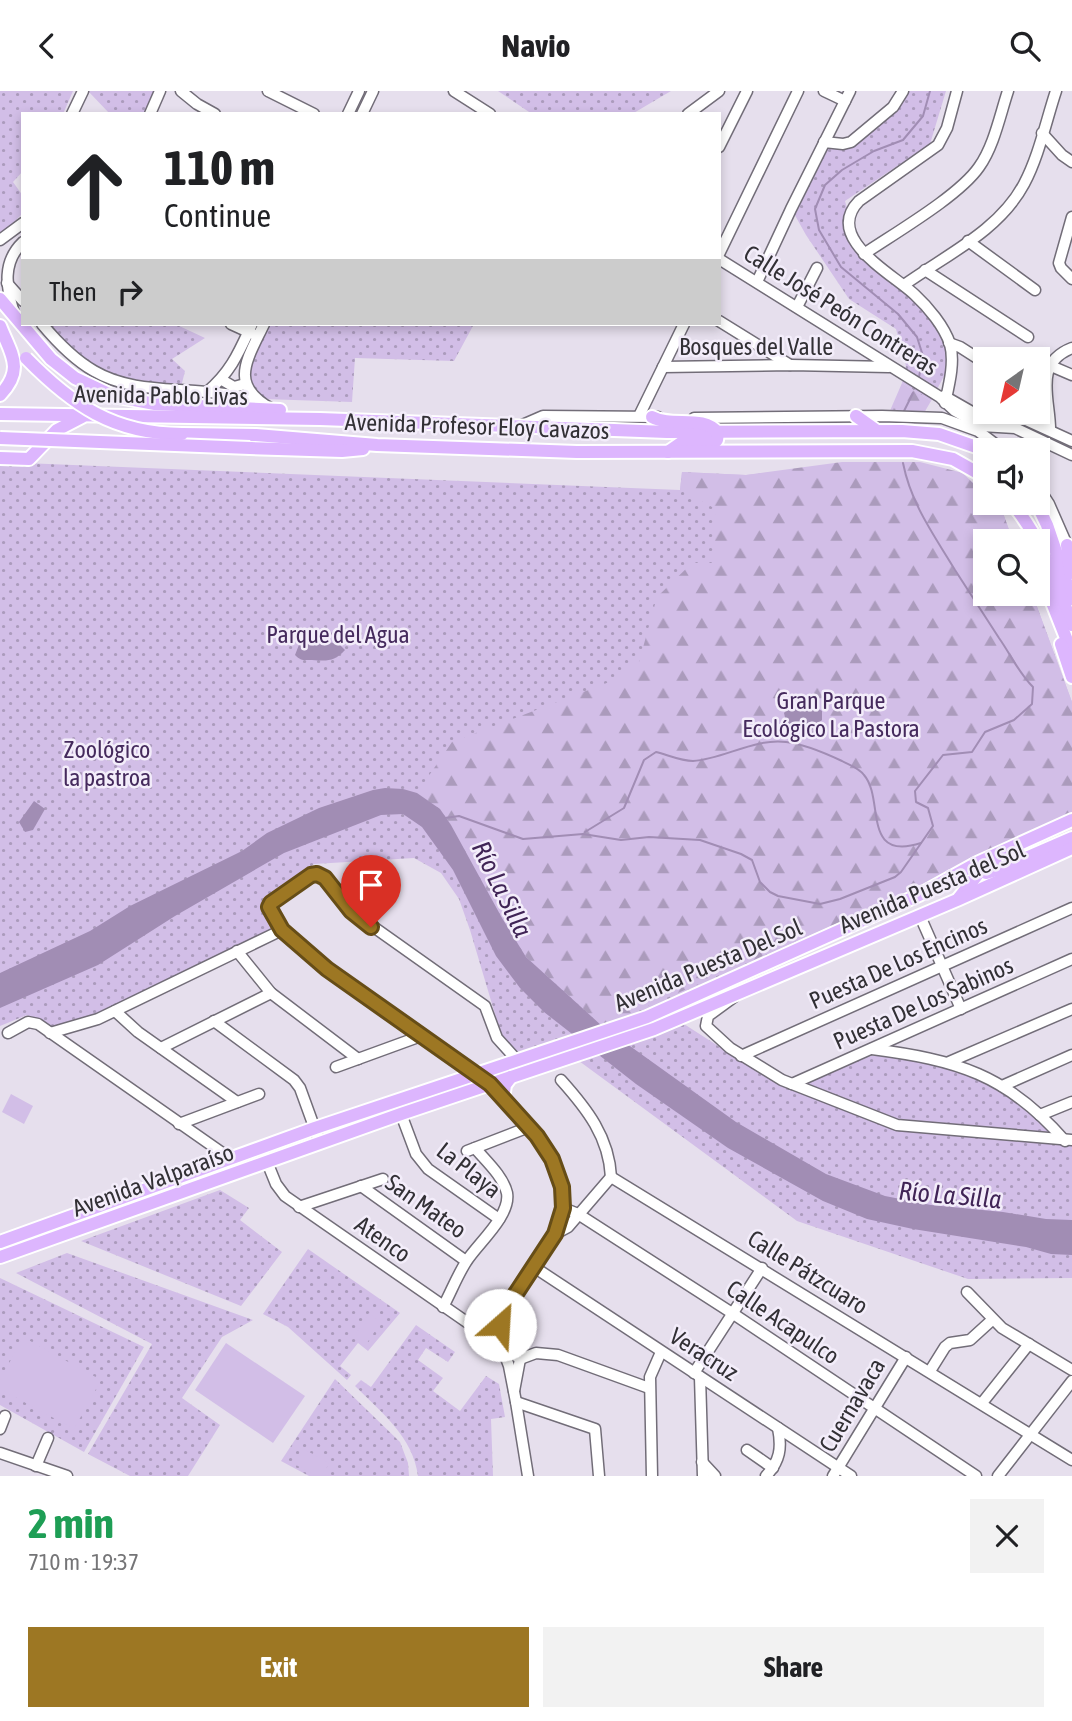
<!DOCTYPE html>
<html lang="en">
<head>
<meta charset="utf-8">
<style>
  body { margin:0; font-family:"Asap Condensed",sans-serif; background:#f2f2f2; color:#202124; height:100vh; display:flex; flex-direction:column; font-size:26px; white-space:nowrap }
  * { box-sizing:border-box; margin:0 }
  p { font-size:23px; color:#757577 }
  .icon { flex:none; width:38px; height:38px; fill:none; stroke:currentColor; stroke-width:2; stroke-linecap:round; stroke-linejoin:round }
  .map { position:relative; height:1385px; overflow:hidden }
  .details { display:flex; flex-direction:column; background:#fff; flex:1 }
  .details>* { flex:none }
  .guide { position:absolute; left:21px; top:21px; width:700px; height:214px; border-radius:0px; box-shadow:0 4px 10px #0003; background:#fff; color:#202124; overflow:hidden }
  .needle { width:46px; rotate:214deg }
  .fabs { position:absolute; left:973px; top:256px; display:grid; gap:14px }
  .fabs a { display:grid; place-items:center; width:77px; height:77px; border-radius:0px; background:#fff; box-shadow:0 4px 10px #0003; font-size:35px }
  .pin { position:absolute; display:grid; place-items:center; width:60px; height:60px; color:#fff; margin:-72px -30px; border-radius:50% 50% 50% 0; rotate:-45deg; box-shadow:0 0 7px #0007 }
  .pin .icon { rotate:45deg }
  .me { position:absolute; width:77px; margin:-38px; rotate:26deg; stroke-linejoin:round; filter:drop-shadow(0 0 5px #0008) }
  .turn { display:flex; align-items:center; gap:24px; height:147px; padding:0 28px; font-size:32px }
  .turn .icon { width:91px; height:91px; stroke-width:2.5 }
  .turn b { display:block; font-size:49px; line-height:60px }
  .then { display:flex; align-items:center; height:66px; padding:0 28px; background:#0003; gap:14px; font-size:26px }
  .round { display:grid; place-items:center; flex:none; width:74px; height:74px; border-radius:0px; background:#f2f2f2 }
  .head { display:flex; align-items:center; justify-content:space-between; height:119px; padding:0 28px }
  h1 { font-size:42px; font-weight:700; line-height:52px; color:#1e9e55 }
  .action { display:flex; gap:14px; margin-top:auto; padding:14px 28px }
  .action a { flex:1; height:80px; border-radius:0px; background:#9d7723; color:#fff; font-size:28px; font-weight:700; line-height:80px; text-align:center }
  .action a+a { background:#f2f2f2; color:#202124 }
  header { display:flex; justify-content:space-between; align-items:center; height:91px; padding:0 28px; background:#fff; font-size:32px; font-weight:700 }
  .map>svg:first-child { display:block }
  .grass { fill:url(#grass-dots) }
  .forest { fill:url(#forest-firs) }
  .pitch { fill:#d2bee7 }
  .water { fill:#a18db4 }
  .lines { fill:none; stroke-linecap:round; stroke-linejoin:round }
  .stream { stroke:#a18db4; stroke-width:2 }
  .minor-casing { stroke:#726d78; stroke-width:13 }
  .major-casing { stroke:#fff; stroke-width:16 }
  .minor { stroke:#fff; stroke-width:10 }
  .major { stroke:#ddb6fe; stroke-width:12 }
  .major-bridge-casing { stroke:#fff; stroke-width:16; stroke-linecap:butt }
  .major-bridge { stroke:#ddb6fe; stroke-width:12 }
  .route-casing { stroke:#664d17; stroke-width:18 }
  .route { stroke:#9d7723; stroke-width:12 }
  .labels { text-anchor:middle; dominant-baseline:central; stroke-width:5; stroke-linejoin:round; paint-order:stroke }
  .street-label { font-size:24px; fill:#323035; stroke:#f3edfa }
  .park-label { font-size:24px; fill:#452a5d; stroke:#f3edfa }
  .water-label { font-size:26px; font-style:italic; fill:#402456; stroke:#f3edfa }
</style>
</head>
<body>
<header><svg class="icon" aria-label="back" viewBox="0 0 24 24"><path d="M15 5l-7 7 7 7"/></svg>Navio<svg class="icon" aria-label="search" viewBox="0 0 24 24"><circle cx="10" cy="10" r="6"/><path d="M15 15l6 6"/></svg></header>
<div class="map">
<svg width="1072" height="1385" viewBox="0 0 1072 1385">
  <defs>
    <pattern id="grass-dots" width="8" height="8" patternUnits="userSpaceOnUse" patternTransform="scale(1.75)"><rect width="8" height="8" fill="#d2bee7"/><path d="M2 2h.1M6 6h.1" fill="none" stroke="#ab9bbc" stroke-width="1.8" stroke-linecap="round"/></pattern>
    <pattern id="forest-firs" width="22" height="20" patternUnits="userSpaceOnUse" patternTransform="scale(1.75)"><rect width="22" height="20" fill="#d2bee7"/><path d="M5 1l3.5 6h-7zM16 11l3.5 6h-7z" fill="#ab9bbc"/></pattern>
  </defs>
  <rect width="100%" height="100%" fill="#e6dfed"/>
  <g class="grass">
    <polygon points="0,0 73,0 63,23 23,23 23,80 13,91 23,105 23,122 0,145"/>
    <polygon points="88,0 155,0 146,23 110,23"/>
    <polygon points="498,0 671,0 632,23 532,23"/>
    <polygon points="905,0 946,0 930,53 845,110 858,161 926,217 948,253 948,272 945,283 931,310 902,292 906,275 896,238 849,208 806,144 792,119 825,52 850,52"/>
    <path d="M46,233H175L205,247L172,268L185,280L181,296C145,294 106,288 77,265C65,256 56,243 46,233Z"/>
    <polygon points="270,233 474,233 454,270 355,267 352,311 264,308 250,295 250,277"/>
    <polygon points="0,371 680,399 682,381 746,384 838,374 961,382 985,401 985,411 995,411 1003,422 1013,450 985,450 985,502 1032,502 1072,611 1072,721 942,778 906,800 656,915 768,987 900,1036 1072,1053 1072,1187 968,1188 797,1130 579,970 558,951 518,964 503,950 470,839 459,808 441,782 414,767 314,773 262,814 277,835 82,930 50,937 27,924 0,935"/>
    <path d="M880,964C951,971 1000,992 1051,1042L1050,1044L901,1032L806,995V991L864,966Z"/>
    <polygon points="258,1062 262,1067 57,1139 55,1137"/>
    <polygon points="220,1099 249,1117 240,1129 282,1161 241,1215 81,1150"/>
    <polygon points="308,1158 400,1222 368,1260 358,1252 340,1275 351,1284 347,1289 288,1236 263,1223"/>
    <polygon points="67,1162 253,1229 222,1246 182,1307 220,1334 188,1385 130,1385 88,1363 152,1253 16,1182"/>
    <polygon points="0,1187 144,1256 84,1361 0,1314"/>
    <path d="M416,1234L455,1261L448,1271L426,1257L418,1269L443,1287L433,1300L460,1320L486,1285L499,1293L505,1326L491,1328L493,1385H418C413,1346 382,1322 355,1295L361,1289L371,1296Z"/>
    <polygon points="335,1288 400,1351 408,1372 409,1385 309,1385 281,1370"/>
  </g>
  <g class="forest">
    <polygon points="902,292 931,310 924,322 889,322"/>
    <polygon points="842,371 920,371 963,382 985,405 985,411 992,411 1003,422 1013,450 985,450 985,502 1032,502 1072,611 1072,721 914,799 602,935 526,866 502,827 451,734 440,718 417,702 452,651 612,590 639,571 657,506 692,472 714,472 716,418 680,399 682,381 746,384"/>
  </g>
  <g class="pitch">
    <polygon points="11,1003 33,1015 24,1033 2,1021"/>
    <polygon points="369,1222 381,1231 367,1252 355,1244"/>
    <polygon points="23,1246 101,1289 74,1338 0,1298 0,1289"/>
    <polygon points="226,1252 305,1305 273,1352 195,1299"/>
    <polygon points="302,1357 329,1372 323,1385 317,1385 294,1373"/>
  </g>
  <g class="water">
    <path d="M302,546L339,553L345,559C334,571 327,570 312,569C303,569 301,570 295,564Z"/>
    <polygon points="801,612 814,615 822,620 822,629 808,643 802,642 786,631 784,622 790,615"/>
    <polygon points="385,697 403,698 417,702 440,718 451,734 502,827 526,866 602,935 736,1031 826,1083 885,1105 931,1114 1003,1121 1046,1128 1072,1129 1072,1164 1051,1163 1026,1156 913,1138 867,1128 823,1110 728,1057 636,993 544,921 520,897 496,865 453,779 422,736 403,723 381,724 284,762 175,825 98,874 0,917 0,882 90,840 130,815 242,760 267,742 319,717 373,699"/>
    <polygon points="34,710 45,718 33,739 25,741 19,731"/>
  </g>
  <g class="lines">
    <g class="stream">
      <polyline points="919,286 923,265 917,246 898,223 841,176 819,139 815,118 825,94 842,79 874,60 903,49 923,25 930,0"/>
      <polyline points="904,320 913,302"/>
      <path d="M445,727L459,725L523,748L583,743L621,749L649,746L700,749L741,763L752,769L760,791L770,801L778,805L820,813L840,808L895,786L901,781L933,735L928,717L916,711L915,700L943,664L972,661L985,641L1014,629L1032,613L1033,596C1018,581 1011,564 999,547C984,524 970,502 955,479C934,444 911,413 903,372"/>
      <path d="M585,741L624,717L644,669L656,661C668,664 681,670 693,670C724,668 754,647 786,651C805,653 825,662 842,670C849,674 859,677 864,684C885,708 861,771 921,752"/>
    </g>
    <defs>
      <g id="minor">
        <polyline points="181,0 197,13 215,23"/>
        <polyline points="268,0 314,23"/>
        <polyline points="454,0 490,23"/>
        <polyline points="824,0 845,10"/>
        <polyline points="72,23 83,0"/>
        <polyline points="150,23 160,0"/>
        <polyline points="348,23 359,0"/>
        <polyline points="362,23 373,0"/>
        <polyline points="688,23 719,0"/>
        <polyline points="1042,42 1062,64 1072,71"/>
        <polyline points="824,51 843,53 851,51 893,16 903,0"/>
        <polyline points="719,56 747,0"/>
        <polyline points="1072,126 1059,172 1061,177 1072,188"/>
        <polyline points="0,149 23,132"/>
        <polyline points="968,150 1035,199"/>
        <polyline points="719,163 798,0"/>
        <path d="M864,163C895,142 959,105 979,76C994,55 1000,24 1008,0"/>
        <polyline points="719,168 940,306 955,320 981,335 1015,337 1072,364"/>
        <polyline points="925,179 1028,246"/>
        <polyline points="757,191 791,118 850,0"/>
        <polyline points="7,192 23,210"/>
        <path d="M904,194C946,164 999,140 1024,93C1039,65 1046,30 1056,0"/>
        <polyline points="797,216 817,177"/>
        <path d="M14,222C6,196 2,171 23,151"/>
        <polyline points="719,230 790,274"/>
        <path d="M42,233C57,251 73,268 94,280C128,300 168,297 206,301C222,302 239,305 255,308"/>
        <polyline points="231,233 253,243"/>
        <path d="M264,233C247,269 228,294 272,318"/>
        <polyline points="949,252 960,256 985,272"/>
        <polyline points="1051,275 1072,284"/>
        <polyline points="663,276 791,274 889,276"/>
        <polyline points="222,289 234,296 245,293"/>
        <path d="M207,301C231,281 239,261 252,233"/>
        <polyline points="944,305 986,329 1026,329 1072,350"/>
        <path d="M945,312C949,294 955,271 950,253C944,235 928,216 915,204C893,183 823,147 859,110L938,54L947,37L957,0"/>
        <polyline points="639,325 684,233"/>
        <polyline points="694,327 882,325 942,327 978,340 1003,359"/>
        <polyline points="520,335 543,325 658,326"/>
        <path d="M1050,338C1050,308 1033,272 1072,257"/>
        <polyline points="1038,396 1049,413 1070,461"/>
        <polyline points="920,825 961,918"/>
        <polyline points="237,860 271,902 358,968"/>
        <polyline points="734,906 708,925 706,935 730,957 782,989 897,1034 1072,1049"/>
        <polyline points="115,920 138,941 237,1011"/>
        <polyline points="214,930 294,989 300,997 320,1052"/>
        <polyline points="8,942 28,931 38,933 231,1068"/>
        <polyline points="50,942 98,928 282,839"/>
        <polyline points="161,957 271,902"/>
        <path d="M872,958C956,969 1007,983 1065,1050"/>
        <polyline points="741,965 1072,817"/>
        <path d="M516,968L497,947L485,915L351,820L321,784H311L271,812C260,847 459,966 489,992C515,1015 556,1063 562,1096C566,1113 560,1128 555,1143"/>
        <polyline points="949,971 1072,918"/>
        <polyline points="336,976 421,945"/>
        <path d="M561,989C587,1018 609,1046 611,1086"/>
        <polyline points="792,993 1072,868"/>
        <polyline points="1002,995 1072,964"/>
        <polyline points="401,1023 416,1063 428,1078 499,1128"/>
        <polyline points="1040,1024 1072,1011"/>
        <polyline points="179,1033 259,1003"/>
        <polyline points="467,1060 529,1036"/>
        <polyline points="265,1066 276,1093 285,1105 520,1268 514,1300"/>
        <polyline points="611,1086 1072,1369"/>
        <polyline points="361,1095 466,1170"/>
        <polyline points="299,1116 383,1088"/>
        <polyline points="563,1117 578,1123 732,1222 976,1385"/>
        <polyline points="534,1176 851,1385"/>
        <polyline points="967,1201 1002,1237 1072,1279"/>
        <path d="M443,1216C451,1201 457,1185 466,1171C477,1153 511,1125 507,1102C503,1085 486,1070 475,1057"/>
        <polyline points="520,1268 536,1262 558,1264 649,1297"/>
        <polyline points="930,1280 945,1256 950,1252 970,1249 992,1229"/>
        <polyline points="694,1282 762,1177"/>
        <polyline points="700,1286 703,1385"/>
        <polyline points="516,1311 595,1338 599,1385"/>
        <polyline points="982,1312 1029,1253"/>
        <polyline points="0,1338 5,1325"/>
        <polyline points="747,1359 773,1377"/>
        <polyline points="0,1362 67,1385"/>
        <polyline points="702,1371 715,1385"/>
        <polyline points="36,1375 48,1347"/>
        <polyline points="528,1385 516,1311 509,1275 502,1256 500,1234 509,1213 555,1143 568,1136 611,1086"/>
        <polyline points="652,1385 650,1286 661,1261"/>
        <path d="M766,1385C780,1370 782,1357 778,1337"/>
        <polyline points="833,1385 906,1266"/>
        <polyline points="998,1385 1072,1290"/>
      </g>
      <g id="major">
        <polyline points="0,208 51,268 75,287 113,305 155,313 280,319"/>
        <path d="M0,304C25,278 11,263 0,235"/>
        <polyline points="0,323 320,328 667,341 902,340 939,343 985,359"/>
        <polyline points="856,325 877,340"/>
        <path d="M652,326C672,337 703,323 718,342L717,349L714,352H681L668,361"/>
        <polyline points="182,343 256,344 377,354 577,361 912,360 953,368 985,386"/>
        <polyline points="250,357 342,360 363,358"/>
        <polyline points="0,367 29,368 57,339 82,326"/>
        <polyline points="1036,411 1047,434 1072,508"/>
        <path d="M1015,416C1043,451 1057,492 1072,534"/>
        <polyline points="1067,454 1070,482"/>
        <polyline points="1038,476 1072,562"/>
        <polyline points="1061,553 1072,586"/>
        <polyline points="986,782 1003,777 1072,747"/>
        <polyline points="959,807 978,783 996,772"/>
        <polyline points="503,1008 505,994 511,986"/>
        <polyline points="0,1151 315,1037 647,926 919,804 977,772 1072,729"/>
        <polyline points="0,1166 401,1023 654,938 957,809 1072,757"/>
      </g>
    </defs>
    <use href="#minor" class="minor-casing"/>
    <use href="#major" class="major-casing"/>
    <use href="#minor" class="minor"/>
    <use href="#major" class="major"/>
    <defs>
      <g id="major-bridge">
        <path d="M26,267C72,314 114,343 182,343"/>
        <polyline points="0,347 250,357"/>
      </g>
    </defs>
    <use href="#major-bridge" class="major-bridge-casing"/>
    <use href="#major-bridge" class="major-bridge"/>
  </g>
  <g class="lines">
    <defs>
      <polyline id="route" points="371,836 351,820 325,787 317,783 311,784 271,812 269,816 282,839 327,878 490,993 537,1045 552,1068 562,1096 563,1117 555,1143 509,1213 500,1234"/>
    </defs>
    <use href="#route" class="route-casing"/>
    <use href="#route" class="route"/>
  </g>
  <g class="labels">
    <g class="street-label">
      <text transform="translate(841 219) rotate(32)">Calle José Peón Contreras</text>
      <text x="756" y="255">Bosques del Valle</text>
      <text transform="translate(161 304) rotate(1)">Avenida Pablo Livas</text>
      <text transform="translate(477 335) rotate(2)">Avenida Profesor Eloy Cavazos</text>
      <text transform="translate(932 796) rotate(-23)">Avenida Puesta del Sol</text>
      <text transform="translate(898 872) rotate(-24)">Puesta De Los Encinos</text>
      <text transform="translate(708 874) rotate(-23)">Avenida Puesta Del Sol</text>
      <text transform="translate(923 912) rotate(-24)">Puesta De Los Sabinos</text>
      <text transform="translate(469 1079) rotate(38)">La Playa</text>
      <text transform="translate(153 1089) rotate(-20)">Avenida Valparaíso</text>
      <text transform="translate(426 1115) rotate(35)">San Mateo</text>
      <text transform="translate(383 1148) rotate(35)">Atenco</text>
      <text transform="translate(808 1181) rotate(32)">Calle Pátzcuaro</text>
      <text transform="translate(783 1231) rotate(34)">Calle Acapulco</text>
      <text transform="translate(704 1263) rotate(33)">Veracruz</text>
      <text transform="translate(852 1314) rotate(-59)">Cuernavaca</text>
    </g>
    <g class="park-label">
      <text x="338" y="543">Parque del Agua</text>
      <text x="831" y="609">Gran Parque<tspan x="831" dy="28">Ecológico La Pastora</tspan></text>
      <text x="107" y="658">Zoológico<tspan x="107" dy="28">la pastroa</tspan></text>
    </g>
    <g class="water-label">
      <text transform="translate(502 798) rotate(64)">Río La Silla</text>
      <text transform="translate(950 1104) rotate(5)">Río La Silla</text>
    </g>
  </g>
</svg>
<div class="fabs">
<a><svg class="needle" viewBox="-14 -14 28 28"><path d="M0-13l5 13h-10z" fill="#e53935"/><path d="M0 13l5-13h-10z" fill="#757577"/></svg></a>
<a><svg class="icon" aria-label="sound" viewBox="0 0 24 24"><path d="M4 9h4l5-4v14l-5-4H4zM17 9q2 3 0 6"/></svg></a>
<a><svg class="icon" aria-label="search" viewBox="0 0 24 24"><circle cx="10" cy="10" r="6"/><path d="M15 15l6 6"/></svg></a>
</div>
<div class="pin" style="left:371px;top:836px;background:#d93025"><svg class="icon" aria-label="arrive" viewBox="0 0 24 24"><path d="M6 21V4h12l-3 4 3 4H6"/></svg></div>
<svg class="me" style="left:500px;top:1234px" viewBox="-20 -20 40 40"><circle r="19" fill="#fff"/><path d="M0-13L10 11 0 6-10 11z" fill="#9d7723"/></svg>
<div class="guide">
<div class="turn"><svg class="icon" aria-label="ahead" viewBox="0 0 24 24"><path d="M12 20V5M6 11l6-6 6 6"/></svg><div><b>110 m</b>Continue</div></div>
<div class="then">Then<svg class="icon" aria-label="right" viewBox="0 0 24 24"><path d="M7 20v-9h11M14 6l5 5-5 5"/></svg></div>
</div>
</div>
<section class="details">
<div class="head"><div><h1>2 min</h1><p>710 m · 19:37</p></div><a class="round"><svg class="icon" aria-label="close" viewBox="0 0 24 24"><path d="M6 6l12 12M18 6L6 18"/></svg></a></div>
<div class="action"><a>Exit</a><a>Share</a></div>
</section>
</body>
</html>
